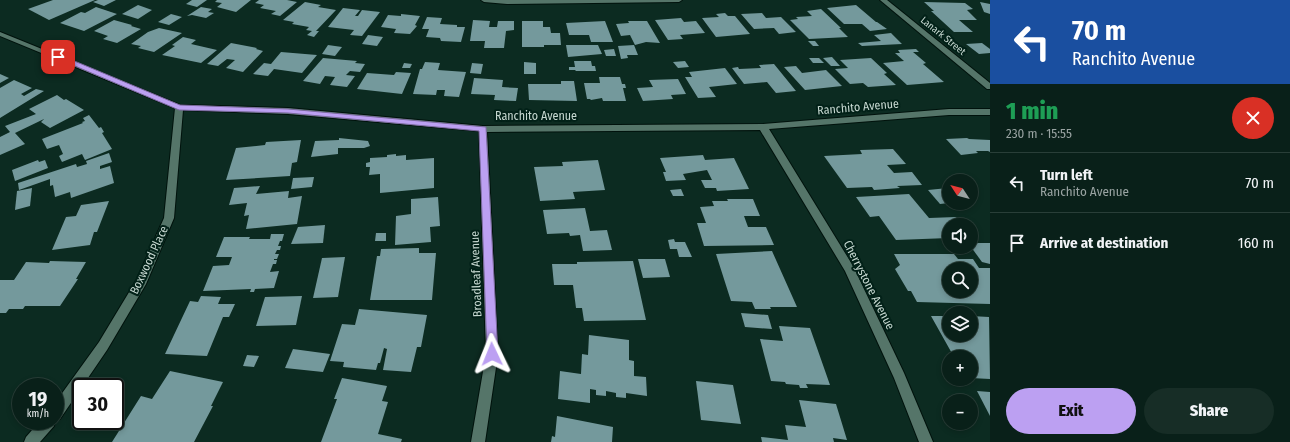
<!DOCTYPE html>
<html lang="en">
<head>
<meta charset="utf-8">
<style>
  body { margin:0; font-family:"Fira Sans Condensed",sans-serif; background:#172d26; color:#f1f3f6; height:100vh; display:flex; flex-direction:column; font-size:15px; white-space:nowrap }
  * { box-sizing:border-box; margin:0 }
  p { font-size:13px; color:#99a3a2 }
  .icon { flex:none; width:22px; height:22px; fill:none; stroke:currentColor; stroke-width:2; stroke-linecap:round; stroke-linejoin:round }
  .map { position:relative; flex:1; overflow:hidden }
  .panel { display:flex; flex-direction:column; background:#092019; width:300px }
  .panel>* { flex:none }
  .guide { background:#1a4fa0; color:#fff; overflow:hidden }
  .needle { width:26px; rotate:306deg }
  .tools { position:absolute; left:942px; top:174px; display:grid; gap:8px }
  .tools a { display:grid; place-items:center; width:36px; height:36px; border-radius:50%; background:#092019; box-shadow:0 2px 6px #0003,0 0 0 1px #293e38; font-size:20px }
  .speed { position:absolute; left:12px; top:378px; display:flex; gap:8px; font-size:20px; font-weight:700; text-align:center }
  .speed>* { display:grid; place-content:center; width:52px; height:52px; border-radius:50%; background:#092019; box-shadow:0 2px 6px #0003,0 0 0 1px #293e38; line-height:1 }
  .speed small { font-size:10px; font-weight:400 }
  .speed .limit { border:2px solid #111; border-radius:6px; background:#fff; color:#111 }
  .pin { position:absolute; display:grid; place-items:center; width:34px; height:34px; color:#fff; margin:-17px; border-radius:8px; box-shadow:0 2px 6px #0006 }
  .me { position:absolute; width:44px; margin:-22px; rotate:358deg; stroke-linejoin:round; filter:drop-shadow(0 0 3px #0008) }
  .turn { display:flex; align-items:center; gap:14px; height:84px; padding:0 16px; font-size:18px }
  .turn .icon { width:52px; height:52px; stroke-width:2.5 }
  .turn b { display:block; font-size:28px; line-height:34px }
  .round { display:grid; place-items:center; flex:none; width:42px; height:42px; border-radius:21px; background:#172d26 }
  .summary { display:flex; align-items:center; justify-content:space-between; height:68px; padding:0 16px }
  h1 { font-size:24px; font-weight:800; line-height:30px; color:#1e9e55 }
  .button { display:flex; gap:8px; margin-top:auto; padding:8px 16px }
  .button a { flex:1; height:46px; border-radius:24px; background:#bca0f2; color:#111; font-size:16px; font-weight:800; line-height:46px; text-align:center }
  .button a+a { background:#172d26; color:#f1f3f6 }
  ul { padding:0; list-style:none }
  li { display:flex; align-items:center; gap:12px; height:60px; padding:0 16px; border-top:1px solid #293e38 }
  li div { flex:1 }
  li b { display:block; font-size:15px }
  li em { font-style:normal }
  main { display:flex; flex:1; min-height:0 }
  .map>svg:first-child { display:block }
  .building { fill:#74999c; fill-rule:evenodd }
  .lines { fill:none; stroke-linecap:round; stroke-linejoin:round }
  .minor-casing { stroke:#00120c; stroke-width:2 }
  .tertiary-casing { stroke:#00120c; stroke-width:2 }
  .minor { fill:#557569; fill-rule:evenodd }
  .tertiary { fill:#557569; fill-rule:evenodd }
  .route { fill:#bca0f2; stroke:#7a689d }
  .labels { text-anchor:middle; dominant-baseline:central; stroke-width:4; stroke-linejoin:round; paint-order:stroke }
  .far-street-label { font-size:10px; fill:#c7d8d1; stroke:#022118 }
  .street-label { font-size:12px; fill:#c7d8d1; stroke:#022118 }
</style>
</head>
<body>
<main>
<div class="map">
<svg width="990" height="442" viewBox="0 0 990 442">
  <rect width="100%" height="100%" fill="#0c2b21"/>
  <g class="building">
    <polygon points="53,0 95,0 49,20 28,9"/>
    <polygon points="98,0 116,0 104,6 93,2"/>
    <polygon points="192,0 207,0 197,7 186,4"/>
    <polygon points="217,0 251,0 236,12 217,7 222,3 215,2"/>
    <polygon points="259,0 287,0 297,2 280,16 271,14 276,11 260,8 264,5 255,3"/>
    <polygon points="305,2 321,5 318,7 336,10 316,31 319,31 314,37 307,35 312,31 306,30 309,27 292,24 294,22 283,20"/>
    <polygon points="924,2 965,3 973,9 967,10 977,20 959,20 973,32 954,32 931,11 934,11"/>
    <polygon points="980,2 990,4 990,14 984,12"/>
    <polygon points="138,5 152,10 138,19 122,14"/>
    <polygon points="856,5 876,22 877,22 887,29 870,31 862,24 844,24 827,8"/>
    <polygon points="96,7 117,14 84,31 60,23 81,12 85,13"/>
    <polygon points="201,7 212,9 208,12 214,13 206,18 192,15 187,16"/>
    <polygon points="343,8 360,10 355,16 358,16 362,10 380,12 362,36 350,35 354,30 328,27"/>
    <polygon points="821,9 841,28 839,28 848,37 809,39 790,20 798,19 796,17 812,16 807,11"/>
    <polygon points="725,13 728,16 735,16 750,34 716,37 702,18 719,17 716,14"/>
    <polygon points="762,13 766,18 781,17 796,32 779,34 774,28 754,29 741,14"/>
    <polygon points="171,14 182,17 169,25 158,22"/>
    <polygon points="401,14 420,16 415,25 417,26 410,34 394,33 396,29 381,27 388,15 401,16"/>
    <polygon points="427,17 442,18 440,24 457,25 457,27 465,27 461,42 441,41 440,38 426,37 429,29 422,29"/>
    <polygon points="681,18 684,22 696,21 705,33 680,35 683,39 668,40 655,20"/>
    <polygon points="114,20 132,25 131,26 141,29 117,43 103,39 108,36 94,31"/>
    <polygon points="473,20 490,21 489,27 497,27 498,21 514,21 514,30 506,31 504,48 484,48 485,41 470,41"/>
    <polygon points="522,21 543,21 543,27 550,27 551,33 560,33 561,45 544,45 544,47 522,47"/>
    <polygon points="605,21 613,42 591,42 589,35 569,35 566,23"/>
    <polygon points="628,21 647,21 660,43 646,42 635,45 630,35 621,36 616,24 629,23"/>
    <polygon points="159,28 182,33 154,52 138,48 141,46 131,44 148,32"/>
    <polygon points="891,33 902,44 862,46 858,43 881,41 874,35"/>
    <polygon points="368,35 383,37 377,46 362,44"/>
    <polygon points="183,37 196,40 191,44 217,50 201,63 162,55 175,46 172,45"/>
    <polygon points="808,41 815,41 819,46 813,46"/>
    <polygon points="231,43 257,48 256,49 263,51 243,72 226,68 235,60 227,59 218,66 207,64"/>
    <polygon points="982,43 990,49 990,53 979,54 966,44"/>
    <polygon points="328,45 342,47 335,56 322,54"/>
    <polygon points="566,45 598,45 602,54 568,57"/>
    <polygon points="634,45 638,55 627,55 628,58 621,59 618,46"/>
    <polygon points="614,49 616,56 606,56 604,50"/>
    <polygon points="916,49 919,52 913,52 926,63 923,64 944,82 907,85 883,63 904,61 895,53 900,53 898,50"/>
    <polygon points="281,52 317,55 302,73 274,69 268,76 253,74 264,63 271,64"/>
    <polygon points="832,57 840,66 831,66 823,58"/>
    <polygon points="323,58 357,61 355,63 365,64 360,72 350,71 346,75 355,76 347,87 330,85 335,77 325,76 320,84 303,81"/>
    <polygon points="809,58 819,58 824,63 813,63"/>
    <polygon points="871,58 887,73 884,74 896,85 868,87 863,83 850,84 835,69 848,68 840,60"/>
    <polygon points="574,61 591,61 592,66 595,66 596,71 576,71 575,70 569,70 569,67 575,67"/>
    <polygon points="685,61 689,67 678,68 673,62"/>
    <polygon points="425,62 440,63 438,70 466,72 459,97 444,96 445,90 437,90 436,95 413,94 420,69 422,69"/>
    <polygon points="524,62 536,63 536,74 524,74"/>
    <polygon points="404,63 412,64 410,68 402,68"/>
    <polygon points="472,63 483,64 481,74 470,73"/>
    <polygon points="774,64 796,91 776,93 767,82 744,84 732,68 738,67 739,69 761,68 759,65"/>
    <polygon points="796,66 802,73 826,70 842,86 805,90 784,67"/>
    <polygon points="725,68 737,84 709,87 716,97 698,98 685,77 692,77 689,72"/>
    <polygon points="396,72 411,73 402,94 357,89 367,73 394,75"/>
    <polygon points="0,74 9,78 0,83"/>
    <polygon points="599,77 620,77 622,84 625,84 626,88 623,88 626,101 603,101 602,98 591,100 590,99 587,99 584,83 600,83"/>
    <polygon points="474,78 503,80 502,87 518,88 516,101 494,100 495,95 471,94"/>
    <polygon points="678,79 686,94 671,95 673,99 643,101 637,88 653,87 649,80"/>
    <polygon points="14,80 32,88 21,94 24,96 36,89 44,91 0,118 0,88"/>
    <polygon points="561,81 574,81 577,101 529,100 528,84 561,84"/>
    <polygon points="57,95 64,100 66,99 84,110 50,128 41,122 44,119 15,133 25,144 0,155 0,137 10,132 5,126 36,114 29,109"/>
    <polygon points="89,115 99,128 101,127 104,132 102,133 112,149 85,160 82,154 62,162 59,156 63,154 59,145 47,149 42,139 83,123 82,122 85,121 83,118"/>
    <polygon points="339,138 368,141 370,146 364,148 338,148 338,154 311,157 315,141 339,140"/>
    <polygon points="967,138 969,139 990,140 990,152 988,151 976,151 978,153 961,155 946,139"/>
    <polygon points="301,140 297,162 292,163 290,176 226,180 236,148 265,145 266,142"/>
    <polygon points="893,149 906,164 887,165 894,173 912,172 922,185 897,186 900,188 874,190 872,187 847,188 824,156 862,154 860,150"/>
    <polygon points="109,153 112,162 100,166 100,169 110,166 114,183 71,198 70,192 55,197 53,185 50,186 50,179 19,190 18,183 76,164 77,167 87,164 86,161"/>
    <polygon points="396,154 396,156 406,155 406,160 434,158 434,188 380,193 380,174 369,175 370,167 366,167 366,163 370,162 370,158 387,157 387,155"/>
    <polygon points="703,155 705,160 734,158 749,189 717,191 716,188 705,188 701,180 712,180 707,170 683,174 686,180 666,181 663,172 666,172 660,158"/>
    <polygon points="38,160 39,162 45,160 48,168 15,181 12,170"/>
    <polygon points="598,160 605,190 573,192 575,199 540,201 534,167 563,166 562,162"/>
    <polygon points="314,177 312,187 291,189 293,178"/>
    <polygon points="260,186 256,194 289,191 288,198 302,196 297,224 246,229 249,215 244,216 247,203 229,205 234,188"/>
    <polygon points="32,188 30,206 15,210 17,191"/>
    <polygon points="948,188 949,203 940,204 928,190"/>
    <polygon points="681,189 684,196 673,196 670,190"/>
    <polygon points="909,194 929,218 956,217 963,225 949,225 949,238 896,240 879,216 870,217 856,197"/>
    <polygon points="438,197 440,226 430,227 431,242 395,245 396,216 411,214 411,199"/>
    <polygon points="727,199 753,199 760,216 744,216 748,227 766,227 774,245 704,246 697,223 706,223 700,207 714,206 712,201 728,201"/>
    <polygon points="109,201 97,232 94,232 90,245 52,250 66,217 76,216 81,205"/>
    <polygon points="585,208 590,231 607,230 612,250 583,251 580,235 570,236 569,233 547,234 543,210"/>
    <polygon points="325,225 323,243 291,244 298,227"/>
    <polygon points="376,233 386,233 386,241 375,241"/>
    <polygon points="271,234 284,234 282,241 280,241 278,246 281,246 280,250 277,250 275,254 279,254 277,259 274,259 274,260 277,260 276,264 273,264 270,272 279,271 274,288 255,289 254,292 250,292 251,289 203,291 213,266 229,265 232,257 216,257 224,237 250,237 249,239 270,239"/>
    <polygon points="674,239 675,242 685,242 692,257 679,257 677,249 670,249 668,240"/>
    <polygon points="971,243 990,243 990,264 982,262 971,247"/>
    <polygon points="419,248 419,253 436,253 432,300 370,300 377,256 380,256 381,249"/>
    <polygon points="772,251 797,307 770,307 771,309 755,309 752,302 731,301 716,254"/>
    <path d="M894,254H954L958,259H973L979,268H990V304L917,302L911,291H908L895,269L900,265ZM949,269H971V291H949Z"/>
    <polygon points="345,257 338,297 313,298 322,258"/>
    <polygon points="638,259 665,259 670,277 643,278"/>
    <polygon points="50,261 86,262 76,279 78,279 60,306 25,306 23,309 9,309 6,313 0,313 0,280 14,280 26,262 49,263"/>
    <polygon points="633,261 646,320 584,321 582,308 576,308 573,285 554,285 552,264 577,264 577,262"/>
    <polygon points="201,296 221,297 218,304 235,304 229,317 223,317 207,356 165,354 190,301 198,302"/>
    <polygon points="302,296 296,325 256,326 265,297"/>
    <polygon points="359,309 427,315 421,347 417,347 411,372 383,370 387,349 384,348 380,363 378,363 376,370 343,367 344,362 330,361 342,324 355,325"/>
    <polygon points="741,313 768,315 772,329 745,327"/>
    <polygon points="931,316 949,316 949,335 971,335 971,316 989,317 990,379 971,378 971,357 954,357"/>
    <polygon points="779,326 810,328 830,385 806,384 808,388 800,388 799,385 786,384 785,382 771,381 760,339 783,341"/>
    <polygon points="589,335 629,340 629,360 634,361 634,376 646,377 647,396 626,393 626,398 616,397 616,393 606,391 606,396 596,395 596,390 590,389 590,403 558,399 560,371 581,374 582,354 588,355"/>
    <polygon points="293,349 330,354 323,372 285,368"/>
    <polygon points="247,355 259,356 254,367 243,366"/>
    <polygon points="170,371 223,382 211,406 213,406 194,442 112,442 141,396 152,399"/>
    <polygon points="342,378 387,386 382,401 388,402 378,434 402,439 401,442 321,442 337,399 334,399"/>
    <polygon points="696,381 733,385 741,424 701,420"/>
    <polygon points="977,391 990,392 990,416"/>
    <polygon points="799,400 836,404 847,440 833,438 834,442 762,442 761,437 788,440 785,425 806,427"/>
    <polygon points="557,416 613,427 612,442 551,442 552,436 555,437"/>
  </g>
  <g class="lines">
    <defs>
      <g id="minor">
        <polygon points="481,0 682,0 679,2 507,4 484,2"/>
        <polygon points="0,32 180,105 288,108 483,126 763,124 949,109 990,109 990,115 949,115 769,129 853,266 904,373 933,442 919,442 894,378 845,271 760,130 487,132 498,354 485,442 471,442 486,354 479,131 288,114 183,110 174,218 146,284 107,350 60,419 55,420 54,426 40,442 24,442 26,437 40,421 55,421 55,403 99,342 137,279 164,218 175,108 0,36"/>
      </g>
      <polygon id="tertiary" points="880,0 887,0 990,83 990,89 987,89"/>
    </defs>
    <use href="#minor" class="minor-casing"/>
    <use href="#tertiary" class="tertiary-casing"/>
    <use href="#minor" class="minor"/>
    <use href="#tertiary" class="tertiary"/>
  </g>
  <polygon class="route" points="56,55 60,55 180,105 288,109 486,127 498,354 496,358 492,359 488,358 487,354 479,131 288,113 179,110 56,58"/>
  <g class="labels">
    <g class="far-street-label">
      <text transform="translate(943 36) rotate(39)">Lanark Street</text>
    </g>
    <g class="street-label">
      <text transform="translate(858 107) rotate(-5)">Ranchito Avenue</text>
      <text x="536" y="116">Ranchito Avenue</text>
      <text transform="translate(149 260) rotate(-65)">Boxwood Place</text>
      <text transform="translate(476 274) rotate(-92)">Broadleaf Avenue</text>
      <text transform="translate(869 285) rotate(63)">Cherrystone Avenue</text>
    </g>
  </g>
</svg>
<div class="tools">
<a><svg class="needle" viewBox="-14 -14 28 28"><path d="M0-13l5 13h-10z" fill="#e53935"/><path d="M0 13l5-13h-10z" fill="#99a3a2"/></svg></a>
<a><svg class="icon" aria-label="sound" viewBox="0 0 24 24"><path d="M4 9h4l5-4v14l-5-4H4zM17 9q2 3 0 6"/></svg></a>
<a><svg class="icon" aria-label="search" viewBox="0 0 24 24"><circle cx="10" cy="10" r="6"/><path d="M15 15l6 6"/></svg></a>
<a><svg class="icon" aria-label="layers" viewBox="0 0 24 24"><path d="M12 4l9 5-9 5-9-5zM3 14l9 5 9-5"/></svg></a>
<a>+</a>
<a>−</a>
</div>
<div class="speed"><div>19<small>km/h</small></div><div class="limit">30</div></div>
<div class="pin" style="left:58px;top:57px;background:#d93025"><svg class="icon" aria-label="arrive" viewBox="0 0 24 24"><path d="M6 21V4h12l-3 4 3 4H6"/></svg></div>
<svg class="me" style="left:492px;top:354px" viewBox="-20 -20 40 40"><path d="M0-17L14 15 0 8-14 15z" fill="#bca0f2" stroke="#fff" stroke-width="4"/></svg>
</div>
<section class="panel">
<div class="guide">
<div class="turn"><svg class="icon" aria-label="left" viewBox="0 0 24 24"><path d="M17 20v-9H6M10 6l-5 5 5 5"/></svg><div><b>70 m</b>Ranchito Avenue</div></div>
</div>
<div class="summary"><div><h1>1 min</h1><p>230 m · 15:55</p></div><a class="round" style="background:#d93025;color:#fff"><svg class="icon" aria-label="close" viewBox="0 0 24 24"><path d="M6 6l12 12M18 6L6 18"/></svg></a></div>
<ul>
<li><svg class="icon" aria-label="left" viewBox="0 0 24 24"><path d="M17 20v-9H6M10 6l-5 5 5 5"/></svg><div><b>Turn left</b><p>Ranchito Avenue</p></div><em>70 m</em></li>
<li><svg class="icon" aria-label="arrive" viewBox="0 0 24 24"><path d="M6 21V4h12l-3 4 3 4H6"/></svg><div><b>Arrive at destination</b></div><em>160 m</em></li>
</ul>
<div class="button"><a>Exit</a><a>Share</a></div>
</section>
</main>
</body>
</html>
